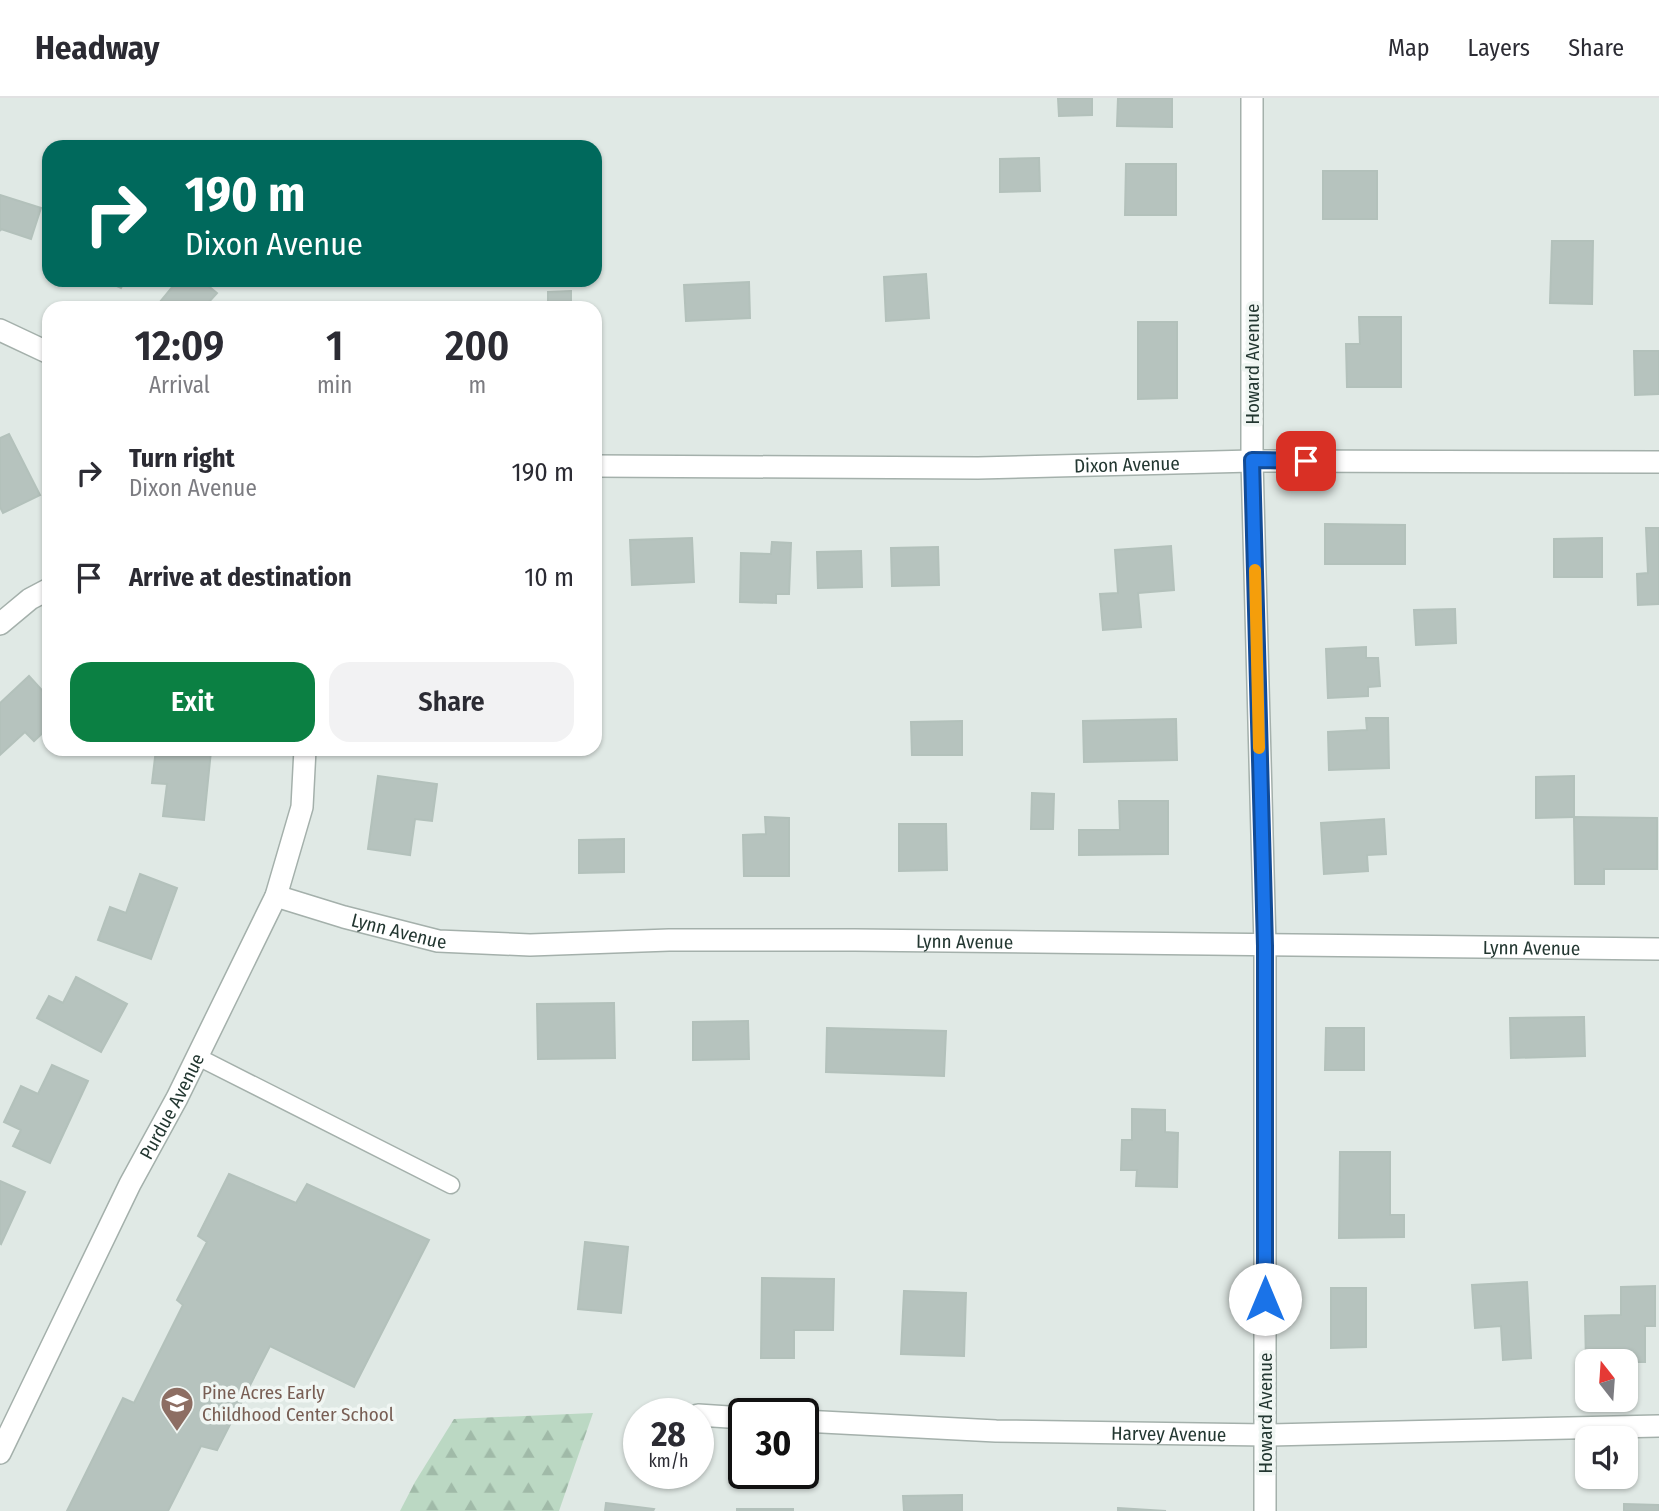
<!DOCTYPE html>
<html lang="en">
<head>
<meta charset="utf-8">
<style>
  body { margin:0; font-family:"Fira Sans Condensed",sans-serif; background:#f2f2f3; color:#2b2b33; height:100vh; display:flex; flex-direction:column; font-size:26px; white-space:nowrap }
  * { box-sizing:border-box; margin:0 }
  p { font-size:23px; color:#7c7c81 }
  .icon { flex:none; width:38px; height:38px; fill:none; stroke:currentColor; stroke-width:2; stroke-linecap:round; stroke-linejoin:round }
  .map { position:relative; flex:1; overflow:hidden }
  .details { position:absolute; left:42px; top:203px; width:560px; height:455px; display:flex; flex-direction:column; background:#fff; border-radius:21px; box-shadow:0 2px 5px #0004 }
  .details>* { flex:none }
  .hud { position:absolute; left:42px; top:42px; width:560px; height:147px; border-radius:21px; box-shadow:0 2px 5px #0004; background:#00695c; color:#fff; overflow:hidden }
  .needle { width:46px; rotate:343deg }
  .fabs { position:absolute; left:1575px; top:1251px; display:grid; gap:14px }
  .fabs a { display:grid; place-items:center; width:63px; height:63px; border-radius:14px; background:#fff; box-shadow:0 2px 5px #0004; font-size:35px }
  .speed { position:absolute; left:623px; top:1300px; display:flex; gap:14px; font-size:35px; font-weight:700; text-align:center }
  .speed>* { display:grid; place-content:center; width:91px; height:91px; border-radius:50%; background:#fff; box-shadow:0 2px 5px #0004; line-height:1 }
  .speed small { font-size:18px; font-weight:400 }
  .speed .limit { border:4px solid #111; border-radius:10px; background:#fff; color:#111 }
  .pin { position:absolute; display:grid; place-items:center; width:60px; height:60px; color:#fff; margin:-30px; border-radius:14px; box-shadow:0 4px 10px #0006 }
  .me { position:absolute; width:77px; margin:-38px; rotate:0deg; stroke-linejoin:round; filter:drop-shadow(0 0 5px #0008) }
  .turn { display:flex; align-items:center; gap:24px; height:147px; padding:0 28px; font-size:32px }
  .turn .icon { width:91px; height:91px; stroke-width:2.5 }
  .turn b { display:block; font-size:49px; line-height:60px }
  .eta { display:flex; justify-content:space-evenly; align-items:center; height:119px; text-align:center }
  .eta b { font-size:42px; font-weight:600; line-height:49px }
  .primary-button { display:flex; gap:14px; margin-top:auto; padding:14px 28px }
  .primary-button a { flex:1; height:80px; border-radius:21px; background:#0b8043; color:#fff; font-size:28px; font-weight:600; line-height:80px; text-align:center }
  .primary-button a+a { background:#f2f2f3; color:#2b2b33 }
  ul { padding:0; list-style:none }
  li { display:flex; align-items:center; gap:21px; height:105px; padding:0 28px }
  li div { flex:1 }
  li b { display:block; font-size:26px }
  li em { font-style:normal }
  header { display:flex; align-items:center; gap:42px; box-sizing:border-box; height:98px; padding:0 35px; background:#fff; border-bottom:2px solid #e1e1e2 }
  header strong { font-size:33px }
  nav { display:flex; gap:38px; margin-inline-start:auto; font-size:24px }
  .map>svg:first-child { display:block }
  .forest { fill:url(#forest-firs) }
  .building { fill:#b6c3be; stroke:#b3c1bb; stroke-width:2 }
  .lines { fill:none; stroke-linecap:round; stroke-linejoin:round }
  .lane-casing { stroke:#a4b0ab; stroke-width:19 }
  .street-casing { stroke:#a4b0ab; stroke-width:24 }
  .lane { stroke:#fff; stroke-width:16 }
  .street { stroke:#fff; stroke-width:21 }
  .route-casing { stroke:#114b97; stroke-width:18 }
  .route { stroke:#1a73e8; stroke-width:12 }
  .slow { stroke:#f59e0b; stroke-width:12 }
  .labels { text-anchor:middle; dominant-baseline:central; stroke-width:7; stroke-linejoin:round; paint-order:stroke }
  .street-label { font-size:19px; fill:#233731; stroke:#f0f6f3 }
  .education-label { font-size:19px; fill:#785e54; stroke:#f0f6f3; text-anchor:start }
</style>
</head>
<body>
<header>
<strong>Headway</strong>
<nav><a>Map</a><a>Layers</a><a>Share</a></nav>
</header>
<div class="map">
<svg width="1659" height="1413" viewBox="0 0 1659 1413">
  <defs>
    <pattern id="forest-firs" width="22" height="20" patternUnits="userSpaceOnUse" patternTransform="scale(1.75)"><rect width="22" height="20" fill="#bbd8c3"/><path d="M5 1l3.5 6h-7zM16 11l3.5 6h-7z" fill="#a0baa8"/></pattern>
  </defs>
  <rect width="100%" height="100%" fill="#e0e9e5"/>
  <polygon class="forest" points="593,1315 559,1413 400,1413 415,1384 454,1321"/>
  <g class="building">
    <polygon points="1058,0 1092,0 1092,17 1059,18"/>
    <polygon points="1118,0 1172,0 1172,29 1117,28"/>
    <polygon points="1039,60 1040,93 1000,94 1000,61"/>
    <polygon points="1126,66 1176,66 1176,117 1125,117"/>
    <rect x="1323" y="73" width="54" height="48"/>
    <polygon points="0,97 41,110 31,141 1,131 0,133"/>
    <polygon points="1552,143 1593,143 1592,206 1550,205"/>
    <polygon points="926,176 929,220 886,223 884,179"/>
    <polygon points="104,182 125,182 121,190"/>
    <polygon points="178,182 201,182 217,195 207,206 211,210 155,210"/>
    <polygon points="749,184 750,220 686,223 684,187"/>
    <polygon points="571,193 571,210 548,210 548,194"/>
    <polygon points="528,204 528,210 505,210 505,205"/>
    <polygon points="1359,219 1401,219 1401,289 1347,289 1346,246 1360,246"/>
    <polygon points="1138,224 1177,224 1177,300 1138,301"/>
    <polygon points="1634,253 1659,253 1659,296 1635,297"/>
    <polygon points="9,336 40,397 3,415 0,409 0,340"/>
    <polygon points="1325,426 1405,427 1405,466 1325,466"/>
    <polygon points="1646,430 1659,430 1659,506 1638,507 1637,476 1648,475"/>
    <polygon points="692,440 694,484 632,487 630,442"/>
    <polygon points="1602,440 1602,479 1554,479 1554,441"/>
    <polygon points="772,444 791,445 789,496 776,496 776,505 740,504 741,455 771,456"/>
    <polygon points="1171,448 1174,492 1138,495 1141,529 1103,532 1100,496 1118,495 1115,452"/>
    <polygon points="938,449 939,487 892,488 891,450"/>
    <polygon points="861,453 862,489 818,490 817,454"/>
    <polygon points="1455,511 1456,545 1416,547 1414,512"/>
    <polygon points="1366,549 1366,560 1378,560 1380,588 1368,589 1368,598 1328,600 1326,551"/>
    <polygon points="29,578 49,600 49,629 34,643 25,634 0,657 0,605"/>
    <polygon points="1366,620 1388,620 1389,670 1329,672 1328,634 1367,632"/>
    <polygon points="1176,621 1177,662 1084,664 1083,623"/>
    <polygon points="962,623 962,657 912,657 911,624"/>
    <polygon points="156,651 211,653 204,722 163,718 167,686 152,685"/>
    <polygon points="378,678 437,686 432,723 415,721 410,757 368,751"/>
    <polygon points="1574,678 1574,719 1536,720 1536,679"/>
    <polygon points="1032,695 1054,696 1053,731 1031,731"/>
    <polygon points="1119,703 1168,703 1168,756 1079,757 1079,732 1120,732"/>
    <polygon points="765,719 789,720 789,778 744,778 743,737 766,736"/>
    <polygon points="1574,719 1657,720 1657,771 1604,771 1604,786 1575,786"/>
    <polygon points="1384,721 1386,756 1367,757 1368,773 1324,776 1321,725"/>
    <polygon points="899,726 946,726 947,772 899,773"/>
    <polygon points="624,741 624,774 579,775 579,742"/>
    <polygon points="140,776 177,790 151,861 98,842 110,809 126,815"/>
    <polygon points="76,879 127,906 101,954 37,920 49,898 63,905"/>
    <polygon points="614,905 615,960 538,961 537,906"/>
    <polygon points="1584,919 1585,958 1511,960 1510,920"/>
    <polygon points="748,923 749,961 693,962 693,924"/>
    <polygon points="827,930 946,933 944,978 826,974"/>
    <polygon points="1326,930 1364,930 1364,972 1325,972"/>
    <polygon points="52,967 88,983 50,1065 13,1048 21,1032 4,1024 21,988 38,996"/>
    <polygon points="1132,1011 1165,1012 1165,1034 1178,1035 1177,1089 1136,1088 1137,1072 1121,1072 1122,1042 1132,1042"/>
    <polygon points="1340,1054 1390,1054 1390,1117 1404,1117 1404,1139 1339,1140"/>
    <polygon points="229,1076 296,1105 307,1086 429,1142 354,1289 270,1248 217,1352 201,1348 168,1413 67,1413 123,1300 134,1305 183,1207 177,1202 207,1144 198,1138"/>
    <polygon points="0,1083 25,1094 1,1146 0,1145"/>
    <polygon points="585,1144 628,1149 621,1215 578,1211"/>
    <polygon points="762,1180 834,1181 833,1232 794,1232 794,1260 761,1260"/>
    <polygon points="1527,1184 1531,1260 1503,1262 1501,1228 1475,1230 1472,1187"/>
    <polygon points="1655,1188 1655,1228 1645,1228 1645,1264 1587,1264 1586,1265 1585,1218 1621,1217 1621,1189"/>
    <polygon points="1331,1190 1366,1190 1366,1249 1331,1250"/>
    <polygon points="904,1193 966,1195 964,1258 901,1256"/>
    <polygon points="962,1397 962,1413 904,1413 903,1398"/>
    <polygon points="606,1405 654,1411 653,1413 605,1413"/>
    <polygon points="1624,1406 1659,1407 1659,1413 1624,1413"/>
    <polygon points="1118,1410 1166,1413 1118,1413"/>
    <rect x="737" y="1411" width="56" height="2"/>
  </g>
  <g class="lines">
    <defs>
      <polyline id="lane" points="198,959 451,1087"/>
      <g id="street">
        <polyline points="1252,0 1252,363 1265,848 1265,1413"/>
        <polyline points="0,232 49,255"/>
        <path id="s1" d="M595,368L978,370L1252,363L1659,364"/>
        <polyline points="0,526 30,501 49,491"/>
        <path id="s2" d="M276,798L344,819L438,843L530,847L669,842H855L1659,851"/>
        <polyline points="698,1317 744,1320"/>
        <path id="s3" d="M803,1323L996,1333L1266,1337L1659,1328"/>
        <path id="s4" d="M0,1355L130,1086L177,1000L276,798L302,709L305,651"/>
      </g>
    </defs>
    <use href="#lane" class="lane-casing"/>
    <use href="#street" class="street-casing"/>
    <use href="#lane" class="lane"/>
    <use href="#street" class="street"/>
  </g>
  <g class="lines">
    <defs>
      <polyline id="route" points="1265,1201 1265,848 1252,362 1306,363"/>
    </defs>
    <use href="#route" class="route-casing"/>
    <use href="#route" class="route"/>
    <polyline class="slow" points="1255,472 1259,650"/>
  </g>
  <defs>
    <symbol id="school-pin" viewBox="-11 -11 22 30"><path d="M0 17L-7.5 6A9.5 9.5 0 1 1 7.5 6Z" fill="#8d6e63" stroke="#f0f6f3"/><path d="M0-5L7-2L0 1L-7-2ZM-4 1L0 2.5L4 1V4Q0 6-4 4Z" fill="#fff"/></symbol>
  </defs>
  <g fill-rule="evenodd">
    <use href="#school-pin" x="158" y="1286" width="38" height="52"/>
  </g>
  <g class="labels">
    <g class="street-label">
      <text transform="translate(1252 266) rotate(-90)">Howard Avenue</text>
      <text stroke="none"><textPath href="#s1" startOffset="532">Dixon Avenue</textPath></text>
      <text stroke="none"><textPath href="#s2" startOffset="128">Lynn Avenue</textPath></text>
      <text stroke="none"><textPath href="#s2" startOffset="695">Lynn Avenue</textPath></text>
      <text stroke="none"><textPath href="#s2" startOffset="1262">Lynn Avenue</textPath></text>
      <text stroke="none"><textPath href="#s4" startOffset="387">Purdue Avenue</textPath></text>
      <text transform="translate(1265 1315) rotate(-90)">Howard Avenue</text>
      <text stroke="none"><textPath href="#s3" startOffset="366">Harvey Avenue</textPath></text>
    </g>
    <g class="education-label">
      <text x="202" y="1294">Pine Acres Early<tspan x="202" dy="22">Childhood Center School</tspan></text>
    </g>
  </g>
</svg>
<div class="fabs">
<a><svg class="needle" viewBox="-14 -14 28 28"><path d="M0-13l5 13h-10z" fill="#e53935"/><path d="M0 13l5-13h-10z" fill="#7c7c81"/></svg></a>
<a><svg class="icon" aria-label="sound" viewBox="0 0 24 24"><path d="M4 9h4l5-4v14l-5-4H4zM17 9q2 3 0 6"/></svg></a>
</div>
<div class="speed"><div>28<small>km/h</small></div><div class="limit">30</div></div>
<div class="pin" style="left:1306px;top:363px;background:#d93025"><svg class="icon" aria-label="arrive" viewBox="0 0 24 24"><path d="M6 21V4h12l-3 4 3 4H6"/></svg></div>
<svg class="me" style="left:1265px;top:1201px" viewBox="-20 -20 40 40"><circle r="19" fill="#fff"/><path d="M0-13L10 11 0 6-10 11z" fill="#1a73e8"/></svg>
<div class="hud">
<div class="turn"><svg class="icon" aria-label="right" viewBox="0 0 24 24"><path d="M7 20v-9h11M14 6l5 5-5 5"/></svg><div><b>190 m</b>Dixon Avenue</div></div>
</div>
<section class="details">
<div class="eta">
<div><b>12:09</b><p>Arrival</p></div>
<div><b>1</b><p>min</p></div>
<div><b>200</b><p>m</p></div>
</div>
<ul>
<li><svg class="icon" aria-label="right" viewBox="0 0 24 24"><path d="M7 20v-9h11M14 6l5 5-5 5"/></svg><div><b>Turn right</b><p>Dixon Avenue</p></div><em>190 m</em></li>
<li><svg class="icon" aria-label="arrive" viewBox="0 0 24 24"><path d="M6 21V4h12l-3 4 3 4H6"/></svg><div><b>Arrive at destination</b></div><em>10 m</em></li>
</ul>
<div class="primary-button"><a>Exit</a><a>Share</a></div>
</section>
</div>
</body>
</html>
